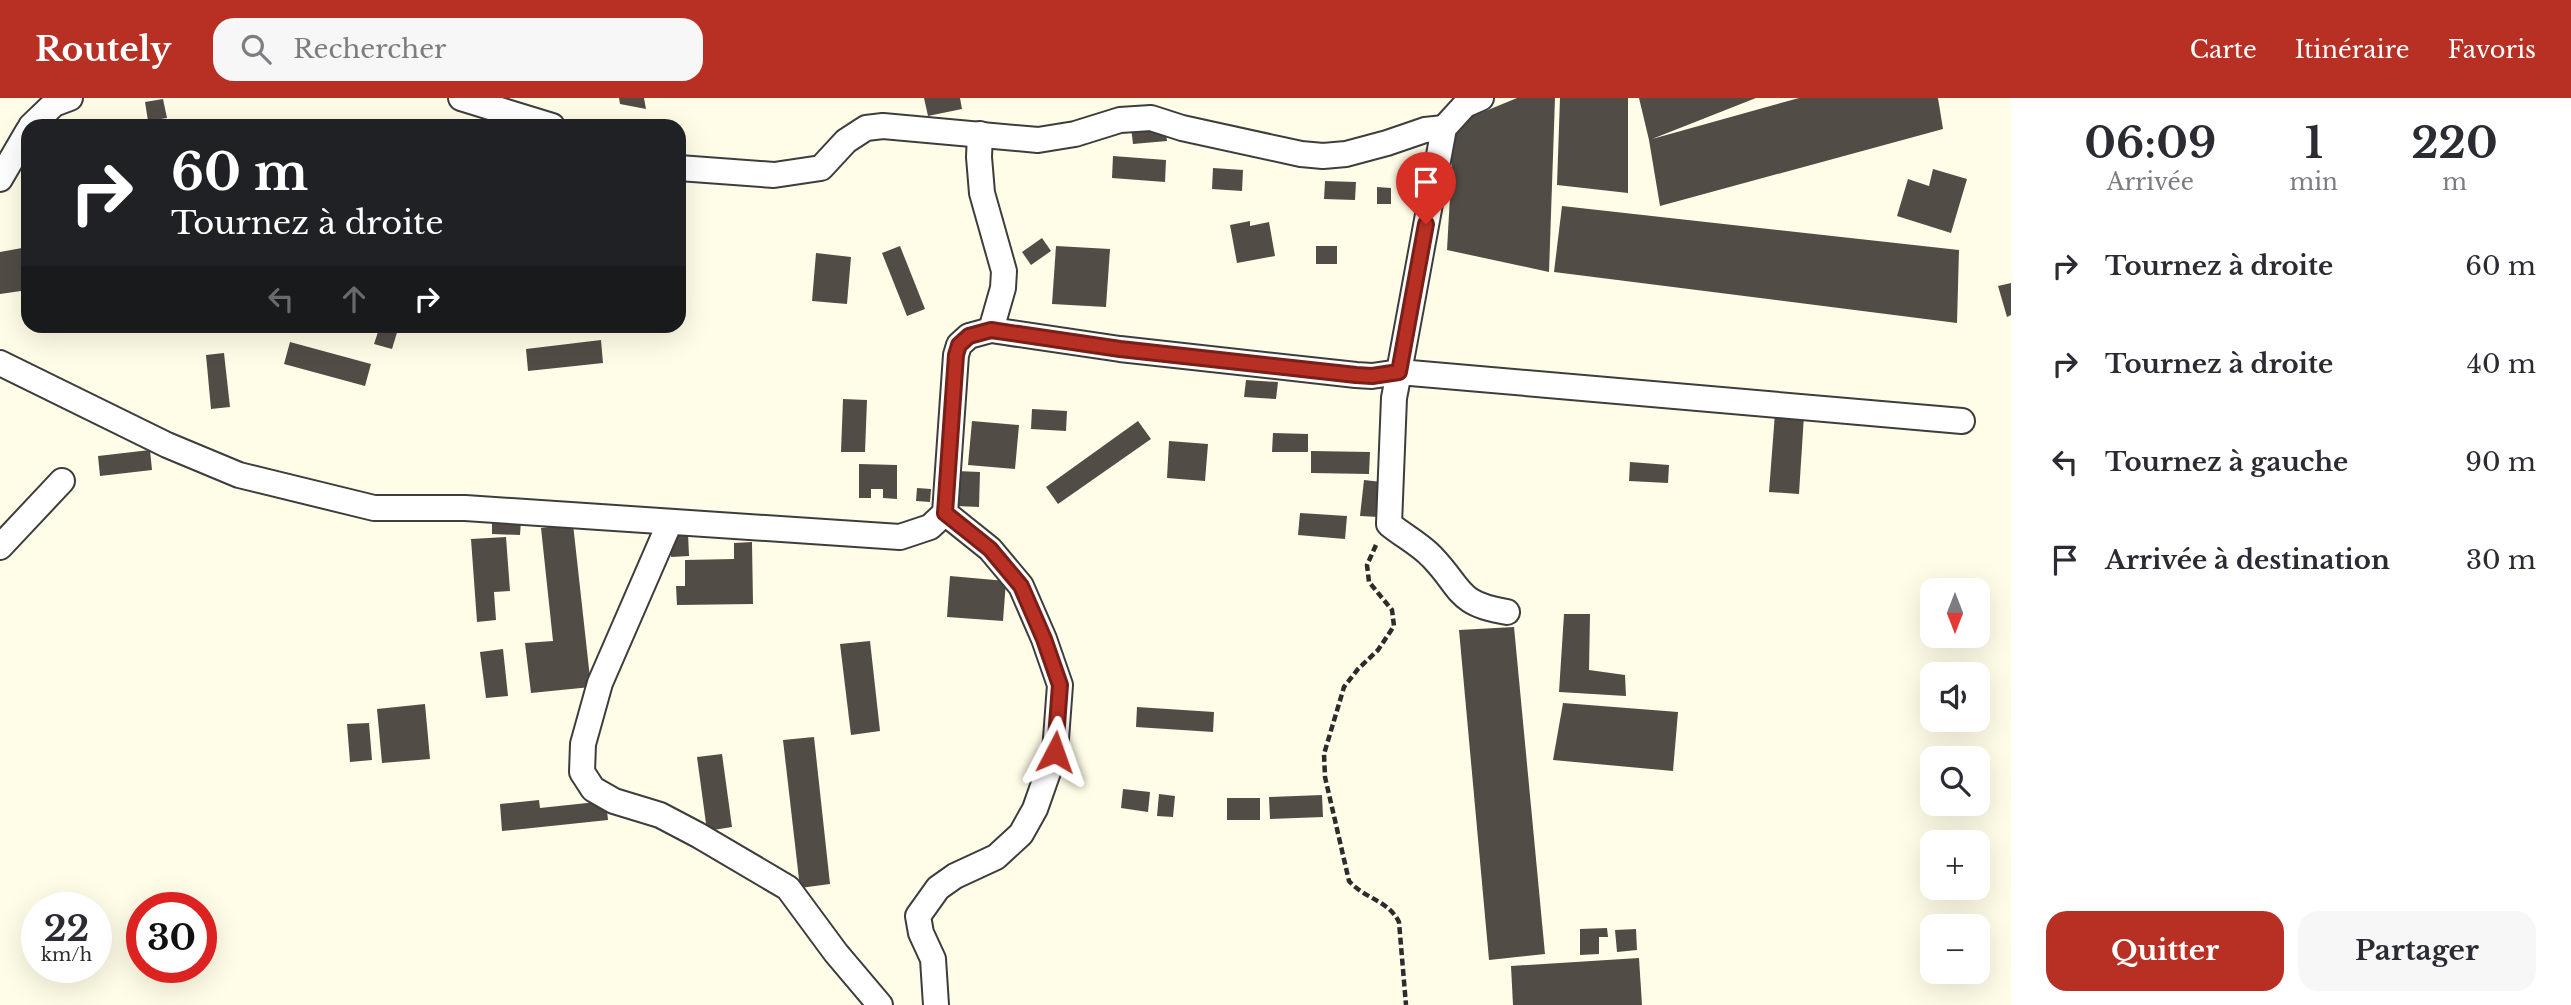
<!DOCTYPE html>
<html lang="fr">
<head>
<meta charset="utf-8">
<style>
  body { margin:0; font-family:"Libre Baskerville",serif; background:#f7f7f7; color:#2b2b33; height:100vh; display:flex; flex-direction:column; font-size:26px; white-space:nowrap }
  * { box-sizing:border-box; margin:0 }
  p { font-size:23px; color:#7c7c81 }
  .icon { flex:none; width:38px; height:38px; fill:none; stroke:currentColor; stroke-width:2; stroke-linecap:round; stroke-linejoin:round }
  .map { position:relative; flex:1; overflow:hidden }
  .side { display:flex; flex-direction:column; background:#fff; width:560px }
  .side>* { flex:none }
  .top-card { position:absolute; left:21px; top:21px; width:665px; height:214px; border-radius:21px; box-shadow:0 7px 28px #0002; background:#202124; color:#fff; overflow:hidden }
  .needle { width:46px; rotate:180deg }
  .buttons { position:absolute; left:1920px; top:480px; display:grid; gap:14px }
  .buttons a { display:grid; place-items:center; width:70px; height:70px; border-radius:14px; background:#fff; box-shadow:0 7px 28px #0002; font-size:35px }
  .speed { position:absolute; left:21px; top:794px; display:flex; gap:14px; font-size:35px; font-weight:700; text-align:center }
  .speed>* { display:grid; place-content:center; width:91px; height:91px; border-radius:50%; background:#fff; box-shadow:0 7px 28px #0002; line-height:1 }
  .speed small { font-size:18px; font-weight:400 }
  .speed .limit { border:10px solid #d22; background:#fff; color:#111 }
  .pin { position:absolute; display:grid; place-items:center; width:60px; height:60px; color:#fff; margin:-72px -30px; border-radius:50% 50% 50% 0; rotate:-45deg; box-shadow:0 0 7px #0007 }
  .pin .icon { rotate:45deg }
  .me { position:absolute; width:77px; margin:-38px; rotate:4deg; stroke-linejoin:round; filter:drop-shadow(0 0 5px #0008) }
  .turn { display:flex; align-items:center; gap:24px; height:147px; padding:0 35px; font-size:32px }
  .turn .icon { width:91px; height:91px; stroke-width:2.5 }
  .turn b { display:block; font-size:49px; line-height:60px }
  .lanes { display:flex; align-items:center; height:66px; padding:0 35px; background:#0003; justify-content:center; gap:35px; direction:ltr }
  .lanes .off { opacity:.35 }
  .eta { display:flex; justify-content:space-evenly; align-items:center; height:119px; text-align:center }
  .eta b { font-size:42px; font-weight:800; line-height:49px }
  .action { display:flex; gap:14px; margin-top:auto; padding:14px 35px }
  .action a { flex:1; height:80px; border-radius:21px; background:#b82f24; color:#fff; font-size:28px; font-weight:800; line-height:80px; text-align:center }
  .action a+a { background:#f7f7f7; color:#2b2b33 }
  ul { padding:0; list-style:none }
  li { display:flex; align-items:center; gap:21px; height:98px; padding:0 35px }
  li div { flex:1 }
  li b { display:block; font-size:26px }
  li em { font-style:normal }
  header { display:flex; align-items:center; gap:42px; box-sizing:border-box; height:98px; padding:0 35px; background:#b82f24; color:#fff }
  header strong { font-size:33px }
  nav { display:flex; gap:38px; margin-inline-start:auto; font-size:24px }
  .search { width:490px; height:63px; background:#f7f7f7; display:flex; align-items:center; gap:18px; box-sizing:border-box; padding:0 24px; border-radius:21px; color:#7c7c81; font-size:26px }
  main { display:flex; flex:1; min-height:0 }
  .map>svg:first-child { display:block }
  .building { fill:#524c46 }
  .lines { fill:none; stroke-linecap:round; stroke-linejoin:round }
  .street-casing { stroke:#3d3d3d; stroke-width:28 }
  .path { stroke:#2c2c2c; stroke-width:4.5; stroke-dasharray:7 3.5; stroke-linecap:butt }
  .street { stroke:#fff; stroke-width:24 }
  .route-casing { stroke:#781f17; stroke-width:18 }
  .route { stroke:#b82f24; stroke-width:12 }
</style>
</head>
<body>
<header>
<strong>Routely</strong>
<div class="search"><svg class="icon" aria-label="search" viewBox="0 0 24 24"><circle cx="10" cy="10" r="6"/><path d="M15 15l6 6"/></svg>Rechercher</div>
<nav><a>Carte</a><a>Itinéraire</a><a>Favoris</a></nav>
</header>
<main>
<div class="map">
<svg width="2011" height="907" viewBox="0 0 2011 907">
  <rect width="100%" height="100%" fill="#fffde7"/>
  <g class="building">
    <polygon points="619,0 644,0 646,11 620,6"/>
    <polygon points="924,0 960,0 962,11 928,18"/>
    <polygon points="1517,0 1555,0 1549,174 1447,152 1454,26"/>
    <polygon points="1560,0 1628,0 1628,95 1557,87"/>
    <polygon points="1639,0 1756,0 1652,41 1799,0 1938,0 1943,31 1660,108 1649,42"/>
    <polygon points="163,1 167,20 148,23 145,4"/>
    <polygon points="1165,26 1167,43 1133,46 1131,29"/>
    <polygon points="1113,58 1166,62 1165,84 1112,80"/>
    <polygon points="1213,70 1243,72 1242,93 1212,91"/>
    <polygon points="1933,71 1967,81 1951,135 1897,118 1908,81 1929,88"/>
    <polygon points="1325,83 1356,84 1355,102 1324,101"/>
    <polygon points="1377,89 1391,90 1391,106 1377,106"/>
    <polygon points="1562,108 1959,152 1957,225 1554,174"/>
    <polygon points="1250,123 1250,128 1269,124 1275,158 1237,165 1230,127"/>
    <polygon points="1042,140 1051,153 1031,167 1022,154"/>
    <polygon points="900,148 925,211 907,218 882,155"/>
    <polygon points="1056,148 1110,151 1106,209 1052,206"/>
    <rect x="1316" y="148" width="21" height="18"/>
    <polygon points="22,150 28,192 0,196 0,154"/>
    <polygon points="816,155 851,159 847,206 812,203"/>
    <polygon points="2011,185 2011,217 2007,219 1998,188"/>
    <polygon points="380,228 399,228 392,251 374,246"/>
    <polygon points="601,242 603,265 528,273 526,251"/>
    <polygon points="290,244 371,266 365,288 284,266"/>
    <polygon points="224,255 230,309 211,311 206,257"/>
    <polygon points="1246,282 1278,284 1276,301 1244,299"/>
    <polygon points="843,301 867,302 865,354 841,354"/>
    <polygon points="1032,311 1067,313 1066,333 1031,331"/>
    <polygon points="1775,315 1804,317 1799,396 1769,394"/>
    <polygon points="972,323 1019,327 1015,371 968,367"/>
    <polygon points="1138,323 1151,341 1058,406 1046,389"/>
    <polygon points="1273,335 1308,336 1308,354 1272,354"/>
    <polygon points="1169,343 1208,346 1205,383 1167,380"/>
    <polygon points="150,352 152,372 100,378 98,358"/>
    <polygon points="1311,353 1370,354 1369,376 1311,375"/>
    <polygon points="1630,364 1669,367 1668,385 1629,383"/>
    <polygon points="859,366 897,367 897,401 883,400 883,391 871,391 871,400 859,400"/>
    <polygon points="957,373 980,374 979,409 956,408"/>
    <polygon points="1364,382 1382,384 1379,419 1360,418"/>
    <polygon points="917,390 931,391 930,404 916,403"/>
    <polygon points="1300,415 1347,418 1345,441 1298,437"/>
    <polygon points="492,422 521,423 520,437 492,436"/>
    <polygon points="573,426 591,589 531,595 525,545 553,543 541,430"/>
    <polygon points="688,435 689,458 671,459 669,436"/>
    <polygon points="506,439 510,493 494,494 496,522 477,524 471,441"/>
    <polygon points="752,444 753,506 677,507 676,488 685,488 685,462 734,461 734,445"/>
    <polygon points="950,478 1006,483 1003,523 947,519"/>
    <polygon points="1564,516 1590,516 1589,572 1625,577 1626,598 1559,594"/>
    <polygon points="1514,529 1545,856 1489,862 1459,532"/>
    <polygon points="870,543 880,633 851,637 840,546"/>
    <polygon points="503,551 508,598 486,600 480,554"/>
    <polygon points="1563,605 1678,614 1673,673 1553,662"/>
    <polygon points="425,606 430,661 382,665 377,611"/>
    <polygon points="1137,609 1214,614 1213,634 1136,629"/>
    <polygon points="369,625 372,662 350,664 347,626"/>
    <polygon points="814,639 830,786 800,790 783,642"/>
    <polygon points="722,656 732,729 707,733 697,659"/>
    <polygon points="1123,691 1150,694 1148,714 1121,710"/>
    <polygon points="1159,696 1175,698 1173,719 1157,718"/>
    <polygon points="1322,697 1323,719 1270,721 1269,699"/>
    <rect x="1227" y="700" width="33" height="22"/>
    <polygon points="539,702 540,710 606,703 608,722 502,733 500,706"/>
    <polygon points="1607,830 1608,839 1599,839 1599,856 1580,857 1580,831"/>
    <polygon points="1636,831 1637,852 1617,854 1615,832"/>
    <polygon points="1639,860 1642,907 1513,907 1511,868"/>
  </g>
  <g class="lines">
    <defs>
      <g id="street">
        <polyline points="461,0 552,28"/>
        <polyline points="1481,0 1465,7 1444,30 1399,274 1962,323"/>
        <polyline points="31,28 54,6 70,0"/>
        <polyline points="980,36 979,59 982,95 1004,173 1003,190 991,232"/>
        <polyline points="679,70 774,77 821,70 846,43 866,30 883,28 1038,42 1075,36 1120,22 1151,20 1182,30 1301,56 1323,58 1346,56 1387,45 1425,32 1444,30"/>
        <polyline points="0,81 28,33"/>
        <path d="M0,265L167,347L239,377L374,410H465L900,439L930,429L945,415L956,257L959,247L969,238L991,232L1120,251L1356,277L1372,278L1399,274L1394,300L1389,426C1402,437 1420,446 1432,459C1463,491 1456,506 1507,514"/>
        <polyline points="670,424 600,585 583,646 582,674 593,691 614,703 660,717 698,737 788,790 836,855 880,907"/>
        <polyline points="0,449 62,383"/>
        <polyline points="936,907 933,861 921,835 918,818 938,790 955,778 996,759 1021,736 1035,711 1055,654 1060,587 1044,541 1021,488 990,451 945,415"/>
      </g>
    </defs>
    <use href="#street" class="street-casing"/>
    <path class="path" d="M1376,447L1367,467L1369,484L1392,512L1394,528L1378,552L1358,571L1344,589L1324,656L1325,679L1349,783C1365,801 1388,802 1399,824L1406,907"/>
    <use href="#street" class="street"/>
  </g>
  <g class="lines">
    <defs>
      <polyline id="route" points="1055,654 1060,587 1044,541 1021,488 990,451 945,415 956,257 959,247 969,238 991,232 1120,251 1356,277 1372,278 1399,274 1426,126"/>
    </defs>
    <use href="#route" class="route-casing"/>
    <use href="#route" class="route"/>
  </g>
</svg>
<div class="buttons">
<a><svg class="needle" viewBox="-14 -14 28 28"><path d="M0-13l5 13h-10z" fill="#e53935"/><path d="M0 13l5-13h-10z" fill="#7c7c81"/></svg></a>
<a><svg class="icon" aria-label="sound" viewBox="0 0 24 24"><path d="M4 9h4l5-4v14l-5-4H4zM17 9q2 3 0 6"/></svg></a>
<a><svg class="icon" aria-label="search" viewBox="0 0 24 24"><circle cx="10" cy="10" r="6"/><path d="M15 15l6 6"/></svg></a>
<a>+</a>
<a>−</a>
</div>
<div class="speed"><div>22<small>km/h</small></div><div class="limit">30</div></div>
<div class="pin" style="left:1426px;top:126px;background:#d93025"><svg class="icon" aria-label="arrive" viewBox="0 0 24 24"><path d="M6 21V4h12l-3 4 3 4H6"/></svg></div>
<svg class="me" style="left:1055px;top:654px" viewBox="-20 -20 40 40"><path d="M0-17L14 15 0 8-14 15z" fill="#b82f24" stroke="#fff" stroke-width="4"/></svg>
<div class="top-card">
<div class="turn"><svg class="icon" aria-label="right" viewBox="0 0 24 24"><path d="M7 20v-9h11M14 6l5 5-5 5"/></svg><div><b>60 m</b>Tournez à droite</div></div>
<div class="lanes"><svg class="icon off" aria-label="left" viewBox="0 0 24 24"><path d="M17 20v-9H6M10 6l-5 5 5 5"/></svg><svg class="icon off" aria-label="ahead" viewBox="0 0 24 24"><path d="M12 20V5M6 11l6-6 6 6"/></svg><svg class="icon" aria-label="right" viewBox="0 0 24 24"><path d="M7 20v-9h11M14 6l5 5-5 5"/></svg></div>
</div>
</div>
<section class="side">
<div class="eta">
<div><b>06:09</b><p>Arrivée</p></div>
<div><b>1</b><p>min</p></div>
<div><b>220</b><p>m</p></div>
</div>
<ul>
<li><svg class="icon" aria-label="right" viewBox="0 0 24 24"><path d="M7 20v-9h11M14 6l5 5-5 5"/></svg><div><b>Tournez à droite</b></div><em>60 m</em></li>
<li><svg class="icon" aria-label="right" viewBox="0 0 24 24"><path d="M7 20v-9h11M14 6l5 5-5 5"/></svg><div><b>Tournez à droite</b></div><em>40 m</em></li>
<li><svg class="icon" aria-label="left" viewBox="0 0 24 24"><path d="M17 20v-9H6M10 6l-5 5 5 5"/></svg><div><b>Tournez à gauche</b></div><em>90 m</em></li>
<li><svg class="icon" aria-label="arrive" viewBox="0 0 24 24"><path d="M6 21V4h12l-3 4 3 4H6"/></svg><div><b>Arrivée à destination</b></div><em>30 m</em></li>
</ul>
<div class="action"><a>Quitter</a><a>Partager</a></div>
</section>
</main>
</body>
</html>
